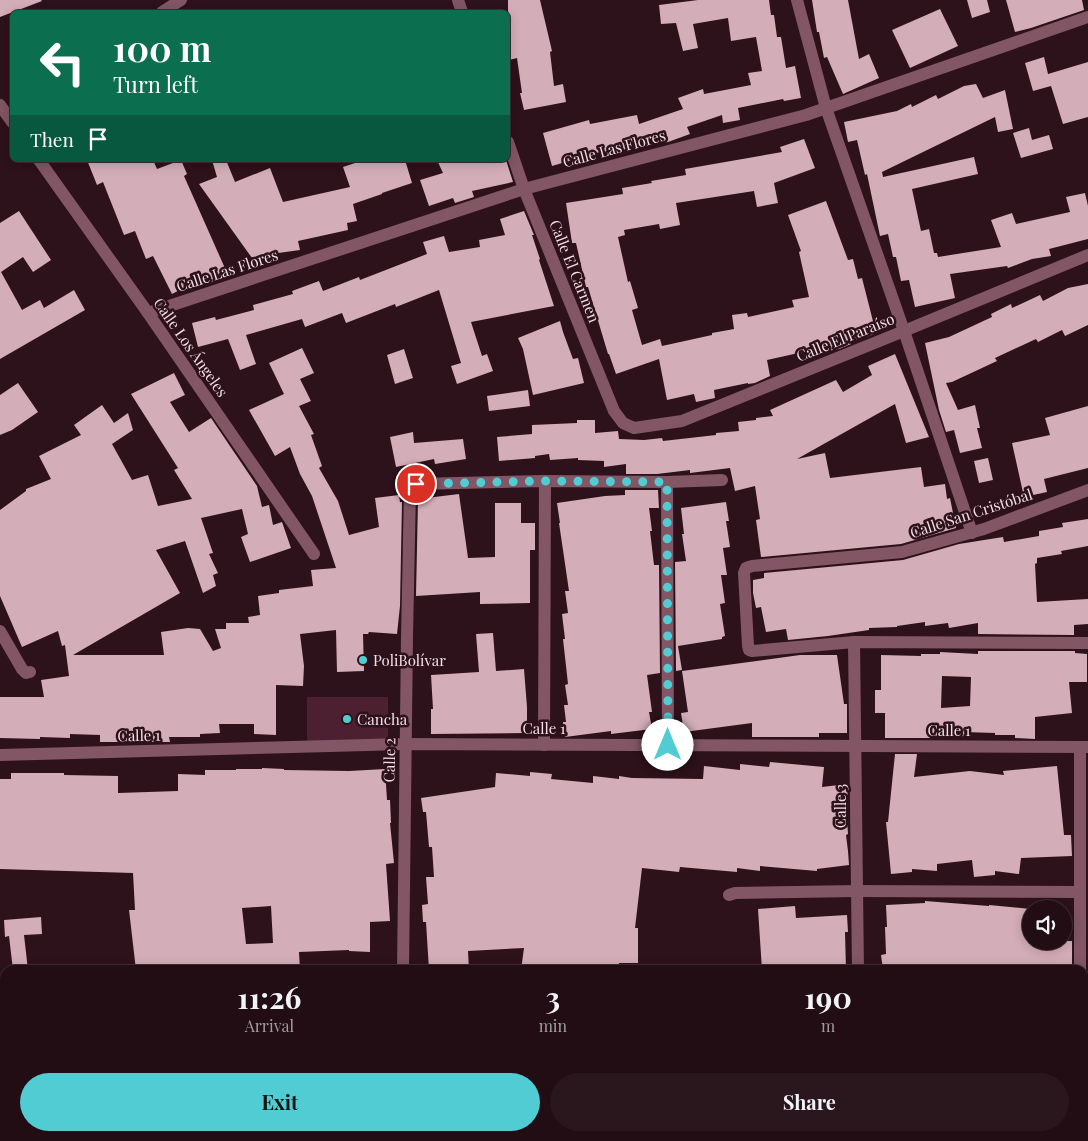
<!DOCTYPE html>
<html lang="en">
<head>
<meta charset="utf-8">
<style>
  body { margin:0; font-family:"Playfair Display",serif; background:#2a161d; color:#f1f3f6; height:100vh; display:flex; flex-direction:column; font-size:19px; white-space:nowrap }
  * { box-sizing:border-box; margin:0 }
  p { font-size:16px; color:#a29ca0 }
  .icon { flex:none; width:28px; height:28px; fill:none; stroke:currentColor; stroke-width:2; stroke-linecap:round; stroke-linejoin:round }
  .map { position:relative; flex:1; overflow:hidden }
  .details { position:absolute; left:0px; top:965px; width:1089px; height:176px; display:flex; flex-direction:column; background:#220d14; border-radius:15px 15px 0 0; box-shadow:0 2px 12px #0003,0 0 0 1px #3f2d34 }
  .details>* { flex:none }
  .top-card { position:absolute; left:10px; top:10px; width:500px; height:152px; border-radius:8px; box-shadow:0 2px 12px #0003,0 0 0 1px #3f2d34; background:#0b6e4f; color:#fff; overflow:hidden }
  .fabs { position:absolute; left:1022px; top:900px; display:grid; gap:10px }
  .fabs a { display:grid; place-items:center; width:50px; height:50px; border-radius:50%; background:#220d14; box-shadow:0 2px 12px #0003,0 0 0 1px #3f2d34; font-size:25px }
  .pin { position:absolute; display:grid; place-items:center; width:42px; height:42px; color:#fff; margin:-21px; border:2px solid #fff; border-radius:50%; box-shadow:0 1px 5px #0007 }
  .me { position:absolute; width:55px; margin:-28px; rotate:0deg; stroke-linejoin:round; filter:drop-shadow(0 0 4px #0008) }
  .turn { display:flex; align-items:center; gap:18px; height:105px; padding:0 20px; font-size:22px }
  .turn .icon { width:65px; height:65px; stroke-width:2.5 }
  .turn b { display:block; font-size:35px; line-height:42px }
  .then { display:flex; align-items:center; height:48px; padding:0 20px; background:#0003; gap:10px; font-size:19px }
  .eta { display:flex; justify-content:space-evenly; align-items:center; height:85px; text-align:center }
  .eta b { font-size:30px; font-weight:700; line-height:35px }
  .action { display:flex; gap:10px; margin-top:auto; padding:10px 20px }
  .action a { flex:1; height:58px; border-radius:30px; background:#51ccd3; color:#111; font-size:20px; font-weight:700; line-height:58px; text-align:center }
  .action a+a { background:#2a161d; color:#f1f3f6 }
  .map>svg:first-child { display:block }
  .grass { fill:#4c2030 }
  .building { fill:#d3adb8; fill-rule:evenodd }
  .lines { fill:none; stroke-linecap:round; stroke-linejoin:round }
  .minor { stroke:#825664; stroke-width:12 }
  .route { stroke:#51ccd3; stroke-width:9; stroke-dasharray:0 16.2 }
  .poi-dot { fill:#51ccd3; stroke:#2d111b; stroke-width:2 }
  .labels { text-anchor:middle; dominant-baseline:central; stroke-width:5; stroke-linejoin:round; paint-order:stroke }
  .street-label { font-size:15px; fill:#f3dee4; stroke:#2d111b }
  .poi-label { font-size:15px; fill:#f3dee4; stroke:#2d111b; text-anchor:start }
</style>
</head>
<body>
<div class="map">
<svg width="1088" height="1141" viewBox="0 0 1088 1141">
  <rect width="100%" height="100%" fill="#2d111b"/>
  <g class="grass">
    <polygon points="307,697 388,697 388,741 307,742"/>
    <polygon points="77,1136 139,1136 139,1141 78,1141"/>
  </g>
  <g class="building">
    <polygon points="0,0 41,0 42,1 0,17"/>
    <polygon points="508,0 540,0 552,51 550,52 554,86 563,84 566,102 524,110 520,93 522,93 517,58 509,60 508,51"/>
    <polygon points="698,0 769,0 771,15 774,15 777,37 781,37 786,68 795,66 801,98 784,101 783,99 738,108 740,120 723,123 722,115 687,127 690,134 668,142 600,154 600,152 552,166 543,133 589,120 590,124 637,115 639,124 683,109 678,98 703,89 704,94 751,85 748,73 762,71 756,37 731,41 728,18 693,24 698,48 683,51 676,23 661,24 659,5"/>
    <polygon points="812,0 848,0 859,59 869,54 879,78 843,94 827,57 824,58 819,32 817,32"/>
    <polygon points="967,0 987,0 990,12 972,18"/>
    <polygon points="1006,0 1082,0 1084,10 1031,28 1015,32"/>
    <polygon points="940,9 958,46 910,68 892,30"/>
    <polygon points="1044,57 1048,74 1088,62 1088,117 1063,124 1051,86 1033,91 1025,63"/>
    <polygon points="976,84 983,98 1005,90 1013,129 998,132 995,117 882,172 883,177 974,157 978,174 912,189 921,231 929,229 934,253 937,253 938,257 1001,247 991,220 1012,213 1016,224 1070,212 1066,197 1085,193 1088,206 1088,239 1049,249 1051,256 1032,259 1008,268 1007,266 950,274 955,298 915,307 909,280 901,281 896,257 893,257 888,234 880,236 867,174 865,175 857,140 848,142 844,122 897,111 911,104 912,107 936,95 938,99 964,86"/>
    <polygon points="1029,128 1032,140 1049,135 1053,149 1021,158 1013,133"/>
    <polygon points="804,139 815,168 774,183 778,203 757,207 754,191 676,203 680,225 660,229 659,224 624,230 625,235 618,237 628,282 630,281 638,308 632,310 642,345 660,339 662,346 712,335 712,333 734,329 732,315 747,313 748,317 794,307 792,300 809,297 799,252 801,251 788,215 826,201 848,260 853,259 858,279 862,278 876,333 867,337 850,341 851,344 839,349 804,355 803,352 767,360 770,376 755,383 748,384 748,383 714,390 715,398 696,402 694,394 667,400 659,359 616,374 609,354 608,354 588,287 586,287 576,243 572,243 566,203 623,194 622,188 652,183 651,181 686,175 685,169 782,152 780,147"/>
    <polygon points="87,160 153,160 157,169 181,160 187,174 184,176 228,275 200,287 197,281 172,294 153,256 146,259 135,231 124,235 103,182 97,185"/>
    <polygon points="212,160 226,160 235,182 270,168 283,202 350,187 343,167 364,160 405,160 412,183 382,193 382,194 353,204 357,221 347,223 348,230 298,241 300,250 271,254 257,265 199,184 217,177"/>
    <polygon points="437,160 506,160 513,182 472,191 474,197 455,203 453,198 429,206 420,180 443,173"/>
    <polygon points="19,211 51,260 33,272 23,257 1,272 22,310 40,300 44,308 74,290 85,310 0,359 0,223"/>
    <polygon points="524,211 534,235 532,235 540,259 539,260 554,306 471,322 482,356 487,354 493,371 457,384 451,366 461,363 439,290 396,307 395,304 346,323 342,313 305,327 302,319 246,335 256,364 240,370 228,339 198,347 192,323 215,317 216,320 254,310 253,305 293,294 292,291 319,281 323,291 359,277 360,280 427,254 423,242 444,236 449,252 480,247 479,240 505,235 500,219"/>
    <polygon points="1088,284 1088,325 1065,336 1062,330 1038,342 1036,339 995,358 997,361 952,382 946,383 958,410 975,405 980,428 977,428 982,448 960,453 954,430 946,432 939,410 925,343 949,337 992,317 991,314 1011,304 1012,308 1040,295 1043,301 1068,288"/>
    <polygon points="560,321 563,332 573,359 578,358 584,383 533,395 523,349 518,338"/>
    <polygon points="302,348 314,373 300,379 311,401 299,406 314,434 311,435 322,466 319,468 338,501 349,535 379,527 375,498 399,495 400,502 402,502 400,606 397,634 369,632 368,634 363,634 364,671 337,672 336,630 300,634 304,666 303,686 276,685 276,735 254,734 254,724 219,724 220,733 200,734 200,737 169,737 170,742 100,742 100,735 70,734 70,738 40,737 40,739 0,738 0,697 44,697 41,680 69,676 65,645 62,646 58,631 22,647 0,596 0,510 26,491 26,489 51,479 39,456 81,435 74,425 102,405 114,423 128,413 133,430 112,444 132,480 148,475 158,506 192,499 174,470 178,468 131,394 174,373 185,395 170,402 189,432 211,418 257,486 262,507 269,505 273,525 282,522 291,548 250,562 241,537 248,534 242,509 201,518 213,553 209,554 218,573 213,575 216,586 203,593 185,541 156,550 180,593 73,655 164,655 161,632 188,628 200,629 213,651 221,648 215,629 226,629 226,623 249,623 248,617 260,615 258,596 279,593 279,590 313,586 311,570 336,568 312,496 300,474 290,447 275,456 249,410 284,394 269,363"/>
    <polygon points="404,349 413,378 395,384 387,355"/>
    <polygon points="895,354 929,437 906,443 895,404 797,459 825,453 830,478 921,467 924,487 945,484 947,499 950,498 956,528 901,544 761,557 756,520 760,519 755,486 735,491 730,468 690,473 690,470 657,474 626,474 626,464 604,467 604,461 578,460 578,458 550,460 549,454 535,456 535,458 499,461 497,437 532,434 532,425 577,423 577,420 595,420 595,433 618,431 619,439 644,440 662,438 663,441 716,435 716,433 739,431 738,422 756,420 756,418 773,416 770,410 836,380 843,392 872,375 868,366"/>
    <polygon points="18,383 38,412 12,430 0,435 0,395"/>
    <polygon points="528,390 530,406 489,411 487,396"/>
    <polygon points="1088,406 1088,468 1044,479 1047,492 1024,497 1012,443 1050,435 1045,418"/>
    <polygon points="413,432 414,443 463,439 466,459 435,464 434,459 396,467 390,437"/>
    <polygon points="988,458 993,480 979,483 974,461"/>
    <polygon points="625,490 658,490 659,508 649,508 652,531 650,531 654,565 659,565 660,673 647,675 652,712 649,712 652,729 611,734 611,731 565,737 563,722 566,722 564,705 568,705 565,685 568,684 563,639 565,639 562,614 568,613 565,591 569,591 559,523 560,523 557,503 605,496 625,495"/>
    <polygon points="459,494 468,558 495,557 495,503 521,503 521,523 535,523 535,550 530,550 530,603 480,604 480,592 416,596 418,499"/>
    <polygon points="726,502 729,521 726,521 730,547 723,548 727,575 721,575 725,603 720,604 725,636 722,637 722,639 678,646 682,670 676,671 675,562 686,561 682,534 684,534 681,508"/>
    <polygon points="1088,519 1088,546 1061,551 1062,554 1037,558 1037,563 1035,564 1037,602 1088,599 1088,624 1074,625 1074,635 978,634 978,623 949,628 948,623 925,626 925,622 897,626 897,627 869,628 869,630 828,636 788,640 786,629 766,632 761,607 756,608 753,593 753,580 764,578 764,573 903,560 959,544 1003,537 1004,542 1039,536 1039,531 1063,527 1062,523"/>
    <polygon points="493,633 496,671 524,669 527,707 527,733 431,734 431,709 433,709 431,675 479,672 476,634"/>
    <path d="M978,651H1075V653L1087,654V682H1069L1072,713L1035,717V739L1015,738V735H995V733L964,732L965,736L932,738H885V713H875V690H881V655L921,656V654H940V652L978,654ZM942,676L971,677L970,706L941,708Z"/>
    <polygon points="800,655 837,655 844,704 847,704 847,733 819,733 819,737 752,737 752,723 684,732 681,713 688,712 682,671"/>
    <polygon points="895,754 917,754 914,777 970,771 1004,775 1003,771 1057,766 1064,835 1071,835 1072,856 1021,858 1019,874 995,871 995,875 974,877 972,860 937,864 937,871 912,869 912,872 891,874 886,822 888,822"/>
    <polygon points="770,762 824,767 822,787 847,784 848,804 846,804 848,834 846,835 848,851 849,865 817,869 817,871 760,866 760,871 737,868 737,872 680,867 679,872 642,868 635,928 638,928 638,963 619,963 620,970 521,970 524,948 468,951 469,970 429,970 426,922 423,922 422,905 428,904 426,877 434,877 432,847 429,847 426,812 423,812 421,798 495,787 496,773 530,776 530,772 552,774 551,779 593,783 593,776 619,779 619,776 632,778 703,779 704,766 740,770 740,764 769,767"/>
    <path d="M262,768L284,769V770L349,771L385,769L387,800H390L391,823H390L394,863L386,864L390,921L370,922V952L349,951V950L299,952L300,970H195V968L170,970H136L129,910H135L133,873L0,869V779H11V773H64V775L118,776V793L178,791V774L205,775V770H236V769H262ZM271,906L273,943L246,944L242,908Z"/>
    <polygon points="925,901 989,906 989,905 1031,909 1031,941 1072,941 1072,970 883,970 881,955 886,954 885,927 887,927 886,905 925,903"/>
    <polygon points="795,906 796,918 847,915 848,932 845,932 846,970 762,970 758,909"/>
    <polygon points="41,917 42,934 24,935 28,970 13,970 9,936 5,937 4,920"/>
  </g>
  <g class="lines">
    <g class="minor">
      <polyline points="458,0 462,12"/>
      <polyline points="797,0 826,108 904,331 972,533"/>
      <polyline points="162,12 181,0"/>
      <polyline points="0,105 12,122"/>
      <polyline points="508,142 524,189 614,411 623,423 634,428 682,421 904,331 1088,255"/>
      <polyline points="39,160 148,313 314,554"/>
      <polyline points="148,313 524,189 806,115 1088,17"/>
      <polyline points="667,482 722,480"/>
      <polyline points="1088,490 984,529 902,552 752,566 746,568 744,573 748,646 749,650 752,651 854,642 1088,643"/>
      <polyline points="0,631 22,669 26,673 30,672"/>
      <polyline points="854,642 858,970"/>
      <polyline points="544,745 545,481"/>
      <polyline points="0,755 405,744 1088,747"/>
      <polyline points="729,895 735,893 857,891 1080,892"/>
      <polyline points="403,970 407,637 410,490 412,486 416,484 545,481 667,482 668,745"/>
      <polyline points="1080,970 1080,747"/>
      <polyline points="1084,1108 1088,1108"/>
      <polyline points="0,1109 5,1109"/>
      <polyline points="732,1136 733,1141"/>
      <polyline points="860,1136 860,1141"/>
      <polyline points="401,1141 401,1136"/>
    </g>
  </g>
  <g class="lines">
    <polyline class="route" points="416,484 545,481 667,482 668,745"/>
  </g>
  <g class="poi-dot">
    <circle cx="363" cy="660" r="5"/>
    <circle cx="347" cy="719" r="5"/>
  </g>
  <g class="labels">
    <g class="street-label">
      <text transform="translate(614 148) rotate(-15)">Calle Las Flores</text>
      <text transform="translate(227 270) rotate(-18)">Calle Las Flores</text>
      <text transform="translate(575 271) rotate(68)">Calle El Carmen</text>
      <text transform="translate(845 337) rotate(-22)">Calle El Paraíso</text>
      <text transform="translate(191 347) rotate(55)">Calle Los Ángeles</text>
      <text transform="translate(971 513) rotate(-18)">Calle San Cristóbal</text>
      <text x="544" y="728">Calle 1</text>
      <text x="949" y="730">Calle 1</text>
      <text transform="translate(139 735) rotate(-1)">Calle 1</text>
      <text transform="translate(389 760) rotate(-89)">Calle 2</text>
      <text transform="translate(840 806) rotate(-90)">Calle 3</text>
    </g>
    <g class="poi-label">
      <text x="373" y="660">PoliBolívar</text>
      <text x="357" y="719">Cancha</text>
    </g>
  </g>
</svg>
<div class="fabs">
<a><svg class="icon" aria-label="sound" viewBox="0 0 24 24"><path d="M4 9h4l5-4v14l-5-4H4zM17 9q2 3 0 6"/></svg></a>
</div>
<div class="pin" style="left:416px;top:484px;background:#d93025"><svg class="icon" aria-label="arrive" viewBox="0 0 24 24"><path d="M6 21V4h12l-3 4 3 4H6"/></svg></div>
<svg class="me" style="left:668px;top:745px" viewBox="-20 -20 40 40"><circle r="19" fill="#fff"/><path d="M0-13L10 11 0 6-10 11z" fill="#51ccd3"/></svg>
<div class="top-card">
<div class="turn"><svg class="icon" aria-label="left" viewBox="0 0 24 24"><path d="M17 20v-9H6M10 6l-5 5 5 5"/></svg><div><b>100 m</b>Turn left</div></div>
<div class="then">Then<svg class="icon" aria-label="arrive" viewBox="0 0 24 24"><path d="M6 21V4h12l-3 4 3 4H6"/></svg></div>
</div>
<section class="details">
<div class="eta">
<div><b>11:26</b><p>Arrival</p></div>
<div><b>3</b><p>min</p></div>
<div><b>190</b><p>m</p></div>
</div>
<div class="action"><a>Exit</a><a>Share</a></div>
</section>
</div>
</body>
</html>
